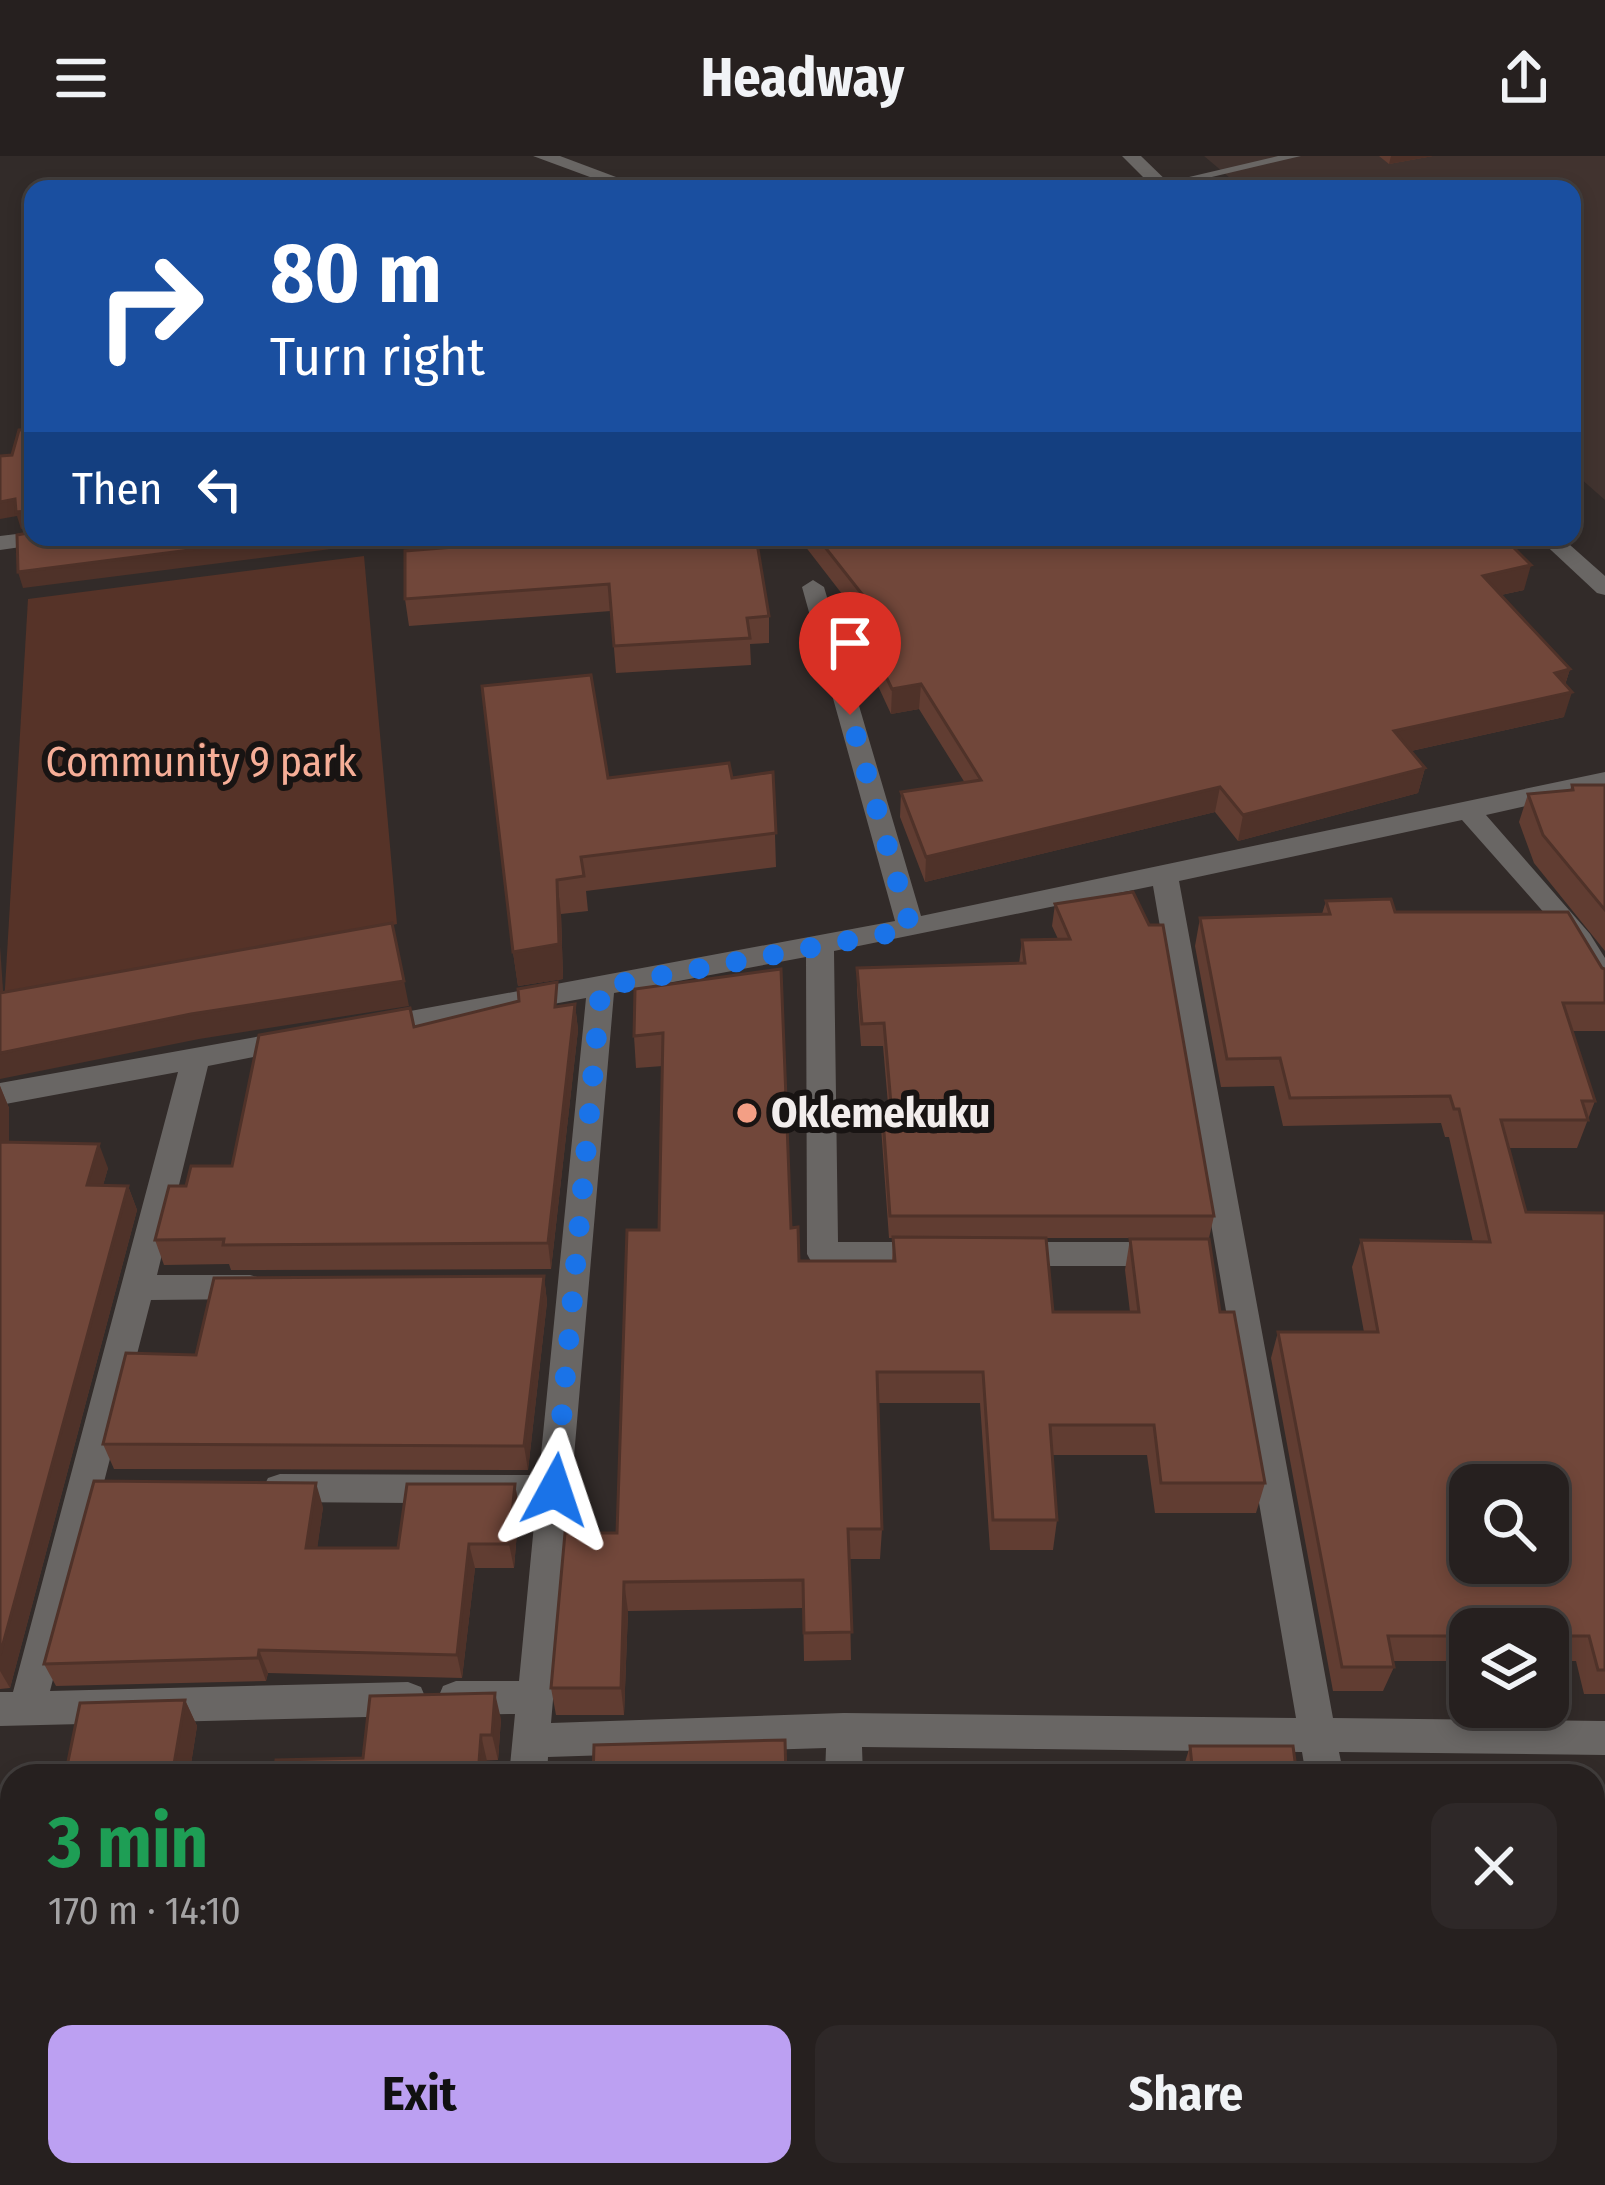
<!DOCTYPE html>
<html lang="en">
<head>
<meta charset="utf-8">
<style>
  body { margin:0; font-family:"Fira Sans Condensed",sans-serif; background:#2e2828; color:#f1f3f6; height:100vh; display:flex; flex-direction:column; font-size:45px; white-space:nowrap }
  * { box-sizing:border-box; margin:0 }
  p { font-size:39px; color:#a4a3a4 }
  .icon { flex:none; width:66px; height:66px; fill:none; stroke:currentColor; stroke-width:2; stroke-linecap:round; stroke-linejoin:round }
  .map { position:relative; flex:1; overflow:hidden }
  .panel { position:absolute; left:0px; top:1608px; width:1605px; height:423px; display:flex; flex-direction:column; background:#26201f; border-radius:36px 36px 0 0; box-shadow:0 6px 18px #0003,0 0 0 3px #423e3d }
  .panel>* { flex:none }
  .top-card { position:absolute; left:24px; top:24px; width:1557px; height:366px; border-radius:24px; box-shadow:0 6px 18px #0003,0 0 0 3px #423e3d; background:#1a4fa0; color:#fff; overflow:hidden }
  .buttons { position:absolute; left:1449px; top:1308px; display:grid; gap:24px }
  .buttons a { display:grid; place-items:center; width:120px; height:120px; border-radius:24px; background:#26201f; box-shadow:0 6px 18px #0003,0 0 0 3px #423e3d; font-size:60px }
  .pin { position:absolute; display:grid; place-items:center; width:102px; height:102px; color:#fff; margin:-123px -51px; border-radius:50% 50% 50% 0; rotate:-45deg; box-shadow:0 0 12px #0007 }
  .pin .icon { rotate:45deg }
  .me { position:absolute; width:132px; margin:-66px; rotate:5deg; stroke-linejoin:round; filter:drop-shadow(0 0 9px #0008) }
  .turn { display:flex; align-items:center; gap:42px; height:252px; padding:0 48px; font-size:54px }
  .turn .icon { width:156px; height:156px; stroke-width:2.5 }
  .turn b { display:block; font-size:84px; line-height:102px }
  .then { display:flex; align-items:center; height:114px; padding:0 48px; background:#0003; gap:24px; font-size:45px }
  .round { display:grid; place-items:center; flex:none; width:126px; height:126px; border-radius:24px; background:#2e2828 }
  .overview { display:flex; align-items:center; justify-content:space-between; height:204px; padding:0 48px }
  h1 { font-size:72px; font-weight:700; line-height:90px; color:#1e9e55 }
  .action { display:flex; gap:24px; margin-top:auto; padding:24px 48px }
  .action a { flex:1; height:138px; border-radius:24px; background:#bca0f2; color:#111; font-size:48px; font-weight:700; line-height:138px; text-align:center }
  .action a+a { background:#2e2828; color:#f1f3f6 }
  header { display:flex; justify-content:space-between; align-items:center; height:156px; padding:0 48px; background:#26201f; font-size:54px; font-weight:700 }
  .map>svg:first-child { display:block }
  .built { fill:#41332f }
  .green { fill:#563328 }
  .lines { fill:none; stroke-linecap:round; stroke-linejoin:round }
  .lane { fill:#696664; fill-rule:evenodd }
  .street { fill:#696664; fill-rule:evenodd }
  .wall { fill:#613d32 }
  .shaded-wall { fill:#4f3229 }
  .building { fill:#71473a; stroke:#4f3229; stroke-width:3; fill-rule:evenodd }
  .route { stroke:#1a73e8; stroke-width:21; stroke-dasharray:0 37.8 }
  .poi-dot { fill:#f39f85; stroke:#181413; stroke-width:4.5 }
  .labels { text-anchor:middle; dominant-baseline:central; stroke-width:12; stroke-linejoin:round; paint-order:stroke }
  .park-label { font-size:42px; fill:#f6ae97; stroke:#181413 }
  .poi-label { font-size:42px; font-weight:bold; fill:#f2edec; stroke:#181413; text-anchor:start }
</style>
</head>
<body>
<header><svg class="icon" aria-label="menu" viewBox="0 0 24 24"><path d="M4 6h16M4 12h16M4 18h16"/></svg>Headway<svg class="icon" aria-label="share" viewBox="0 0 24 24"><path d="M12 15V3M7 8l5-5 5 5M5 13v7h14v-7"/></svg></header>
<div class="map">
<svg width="1605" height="2029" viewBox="0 0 1605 2029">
  <rect width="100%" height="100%" fill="#322b29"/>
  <polygon class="built" points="1204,0 1605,0 1605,344 1572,315 1572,33 1243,33"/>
  <polygon class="green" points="364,400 397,768 4,849 28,443"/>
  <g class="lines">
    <polygon class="lane" points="1278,0 1301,0 1161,33 1155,29"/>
    <g class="street">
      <polygon points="533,0 560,0 632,27 617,31"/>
      <polygon points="1122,0 1141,0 1175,33 1155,33"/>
      <polygon points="33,376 33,381 53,381 42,388 0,394 0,380"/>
      <polygon points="1537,381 1561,381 1605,420 1605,439 1597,437"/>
      <path d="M813,424L824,431L921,760L1605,616V632L1486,659L1590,778L1605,802V841L1595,838L1554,768L1462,664L1179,725L1333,1562L1605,1565V1599L1339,1596L1344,1620H1306L1302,1596L862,1591L863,1620H825L826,1592L548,1601L547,1620H509L515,1558L456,1559L443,1554L438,1542L443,1530L456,1525H519L536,1348L280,1346L268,1342L263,1332L268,1322L280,1318L539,1319L586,842L372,881L362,878L358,871L362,864L895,765L802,431ZM1153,730L1296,1562L844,1557L551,1567L614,837L806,801L807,1098L812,1107L823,1110H934L945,1107L950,1098L945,1089L934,1086H838L834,795Z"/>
      <polygon points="295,874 305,877 309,884 305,891 208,910 157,1119 250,1119 261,1122 266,1131 261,1140 250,1143 151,1144 50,1535 408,1526 421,1531 426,1543 421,1555 408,1560 0,1570 0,1536 13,1536 178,916 0,949 0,927"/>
      <polygon points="1006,1086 1168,1086 1179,1089 1184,1098 1179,1107 1168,1110 1006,1110 995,1107 990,1098 995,1089"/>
      <rect x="824" y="2019" width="42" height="10"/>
      <polygon points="1373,2019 1415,2019 1416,2029 1374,2029"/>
    </g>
  </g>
  <g class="wall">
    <polygon points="1379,0 1433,0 1389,8"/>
    <polygon points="576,381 756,381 769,460 769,487 750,488 751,509 616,517 611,455 409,470 405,443 577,383"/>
    <polygon points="798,381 1503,381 1524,434 1501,439 1570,513 1565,529 1564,561 1411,595 1425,612 1418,637 1238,685 1215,656 925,726 900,661 901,636 965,627 919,553 891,558 866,504 866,479 873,478"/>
    <polygon points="773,616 776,711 586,735 588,755 561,758 563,823 518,830 513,796 608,622 732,622"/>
    <polygon points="1572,629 1605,629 1605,795 1534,707 1519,666 1528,638 1570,634"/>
    <polygon points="1326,745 1395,756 1605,813 1605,875 1572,875 1595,945 1577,992 1509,992 1526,1056 1605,1057 1605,1538 1584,1538 1576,1505 1548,1505 1548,1473 1470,1473 1470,1505 1392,1505 1394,1511 1383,1535 1333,1535 1271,1202 1278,1176 1364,1176 1352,1111 1361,1084 1473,1086 1449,981 1445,981 1441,967 1283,970 1274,930 1221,931 1195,790 1200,762 1322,758"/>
    <polygon points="1055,748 1214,1060 1209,1082 982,1082 1053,1156 1130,1156 1125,1114 1130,1083 1220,1156 1265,1327 1256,1357 1155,1357 1147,1299 1052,1299 1057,1364 1053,1394 990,1394 980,1247 878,1247 882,1373 880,1403 849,1403 851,1504 804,1505 803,1452 628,1455 624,1559 556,1559 551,1532 617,1377 659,1074 663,910 636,912 634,880 635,833 791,1072 799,1105 892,1105 893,1082 889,1082 881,971 882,948 888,948 883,890 861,890 857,834 857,812 1019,808 1022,784 1058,783 1052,770"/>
    <polygon points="575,848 578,874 551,1113 231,1114 229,1108 164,1109 155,1084 186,1030 232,1010 414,871"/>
    <polygon points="0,930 9,952 9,987 108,1012 103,1029 128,1030 137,1054 10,1532 0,1533"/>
    <polygon points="544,1120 547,1146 528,1314 114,1313 103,1288 196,1199"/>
    <polygon points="515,1328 519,1352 514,1412 475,1412 462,1522 268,1517 266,1525 56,1530 44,1508 323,1351 317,1392 398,1392"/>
    <polygon points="185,1544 197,1570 190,1614 275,1612 363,1602 501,1563 498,1604 65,1620"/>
    <polygon points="1190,1590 1297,1620 1183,1620 1182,1616"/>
    <polygon points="1483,2019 1593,2019 1605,2029 1485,2029"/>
  </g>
  <g class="shaded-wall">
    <polygon points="1391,0 1433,0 1389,8"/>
    <polygon points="15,343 27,355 32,372 21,373 17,360 0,363 0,346"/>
    <polygon points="292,381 401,381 402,384 23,432 18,416"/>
    <polygon points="1531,409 1524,434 1477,444 1483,420"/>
    <polygon points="1570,513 1562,538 1555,517"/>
    <polygon points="921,528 919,553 891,558 892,533"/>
    <polygon points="1572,536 1564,561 1388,600 1394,575"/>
    <polygon points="1425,612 1418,637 1238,685 1243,659"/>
    <polygon points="1220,631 1215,656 925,726 926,701"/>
    <polygon points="557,724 561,758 563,823 518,830 513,796"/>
    <polygon points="0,790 5,863 0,850"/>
    <polygon points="404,825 409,850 199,883 0,923 0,897 191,858"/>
    <polygon points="575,848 578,874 551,1113 548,1087"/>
    <polygon points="0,930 9,952 9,1011 0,989"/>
    <polygon points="99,988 108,1012 96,1054 87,1029"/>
    <polygon points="128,1030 137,1054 10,1532 0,1515 0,1499"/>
    <polygon points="544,1120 547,1146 528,1314 524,1290"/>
    <polygon points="316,1327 323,1351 314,1416 306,1392"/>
    <polygon points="515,1328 519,1352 514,1412 509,1388"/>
    <polygon points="469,1388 475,1412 462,1522 457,1499"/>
    <polygon points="624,1426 628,1455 624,1559 621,1532"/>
    <polygon points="259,1494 268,1517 266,1525 258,1502"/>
    <polygon points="495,1537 501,1563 498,1604 492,1579"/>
    <polygon points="185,1544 197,1570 189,1620 173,1614"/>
    <polygon points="481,1579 487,1605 486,1620 478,1620"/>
    <polygon points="175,2019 192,2019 190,2029 173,2029"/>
  </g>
  <g class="building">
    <polygon points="33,273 33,357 27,355 16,356 15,343 0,346 0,300 12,299 19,274"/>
    <polygon points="33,376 33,381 292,381 18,416 17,379"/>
    <polygon points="580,381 756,381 769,460 747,462 750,482 614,490 609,428 405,443 405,395"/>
    <polygon points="817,381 1503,381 1531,409 1483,420 1570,513 1555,517 1572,536 1394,575 1425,612 1243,659 1220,631 926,701 901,636 981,624 921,528 892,533 866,479 891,475"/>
    <polygon points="591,519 608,622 729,607 732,622 773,616 776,677 581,701 584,720 557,724 559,788 513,796 482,530"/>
    <polygon points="1572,629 1605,629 1605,754 1543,679 1528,638 1573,634"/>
    <polygon points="1133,736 1149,769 1163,769 1214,1060 890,1060 882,948 891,948 884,867 862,868 857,812 1025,807 1022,784 1070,783 1055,748"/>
    <path d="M1391,743L1395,756H1568L1602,812L1605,813V847H1563L1595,945H1582L1588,964H1501L1526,1056L1605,1057V1514H1598L1589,1480H1548V1473H1470V1480H1388L1394,1511H1342L1278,1176H1378L1361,1084L1490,1086L1459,953H1454L1450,940L1290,942L1280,902L1227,903L1200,762L1330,758L1326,745ZM1470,1329H1548V1407H1470Z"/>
    <polygon points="392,767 404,825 191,858 0,897 0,837"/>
    <polygon points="781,813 791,1072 798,1071 799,1105 895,1105 893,1081 1046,1082 1053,1156 1139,1156 1130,1083 1209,1083 1220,1156 1234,1156 1265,1327 1161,1327 1154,1269 1050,1269 1057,1364 993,1364 983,1216 877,1216 882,1373 848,1373 852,1476 804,1477 803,1424 624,1426 621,1532 551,1532 565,1377 617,1377 627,1074 659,1074 663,877 634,880 635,833"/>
    <polygon points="557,826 555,851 575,848 548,1087 223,1089 224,1083 155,1084 169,1030 186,1030 191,1010 232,1010 259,879 410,852 414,871 519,845 518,833"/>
    <polygon points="0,986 99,988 87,1029 128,1030 0,1499"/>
    <polygon points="544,1120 524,1290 103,1288 126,1197 196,1199 214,1122"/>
    <polygon points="94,1325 316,1327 306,1392 398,1392 407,1328 515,1328 509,1388 469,1388 457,1499 259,1494 258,1502 44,1508"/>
    <polygon points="495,1537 492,1579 481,1579 478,1620 65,1620 80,1547 185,1544 173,1614 275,1612 276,1604 363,1602 370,1540"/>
    <polygon points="785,1584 786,1620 593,1620 594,1589"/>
    <polygon points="1190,1590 1293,1590 1297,1620 1193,1620"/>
    <polygon points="1605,1726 1605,2029 1507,2029 1504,2019 1593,2019 1593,1727"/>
    <polygon points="0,1823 12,1823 12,2019 175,2019 173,2029 0,2029"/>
    <polygon points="318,2019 806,2019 806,2029 316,2029"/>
    <polygon points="936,2019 1392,2019 1393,2029 936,2029"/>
  </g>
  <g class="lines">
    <polyline class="route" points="555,1334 601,831 911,773 850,559"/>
  </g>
  <circle class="poi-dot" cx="747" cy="957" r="12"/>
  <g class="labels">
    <g class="park-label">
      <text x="201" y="606">Community 9 park</text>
    </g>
    <g class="poi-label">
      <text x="771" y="957">Oklemekuku</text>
    </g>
  </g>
</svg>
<div class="buttons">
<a><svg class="icon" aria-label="search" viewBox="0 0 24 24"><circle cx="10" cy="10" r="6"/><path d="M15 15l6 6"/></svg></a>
<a><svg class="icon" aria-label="layers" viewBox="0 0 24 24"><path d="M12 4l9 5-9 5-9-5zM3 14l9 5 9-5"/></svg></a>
</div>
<div class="pin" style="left:850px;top:559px;background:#d93025"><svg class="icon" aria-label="arrive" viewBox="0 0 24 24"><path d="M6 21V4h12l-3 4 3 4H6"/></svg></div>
<svg class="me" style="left:555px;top:1334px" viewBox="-20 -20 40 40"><path d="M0-17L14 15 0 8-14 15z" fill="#1a73e8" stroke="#fff" stroke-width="4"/></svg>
<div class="top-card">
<div class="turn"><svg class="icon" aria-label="right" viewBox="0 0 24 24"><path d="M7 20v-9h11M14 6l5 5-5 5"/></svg><div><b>80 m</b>Turn right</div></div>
<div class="then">Then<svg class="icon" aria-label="left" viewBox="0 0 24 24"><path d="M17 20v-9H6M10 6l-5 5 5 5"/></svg></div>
</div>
<section class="panel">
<div class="overview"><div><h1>3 min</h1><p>170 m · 14:10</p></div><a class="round"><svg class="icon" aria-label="close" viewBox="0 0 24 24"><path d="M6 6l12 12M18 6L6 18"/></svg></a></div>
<div class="action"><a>Exit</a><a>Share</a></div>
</section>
</div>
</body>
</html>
